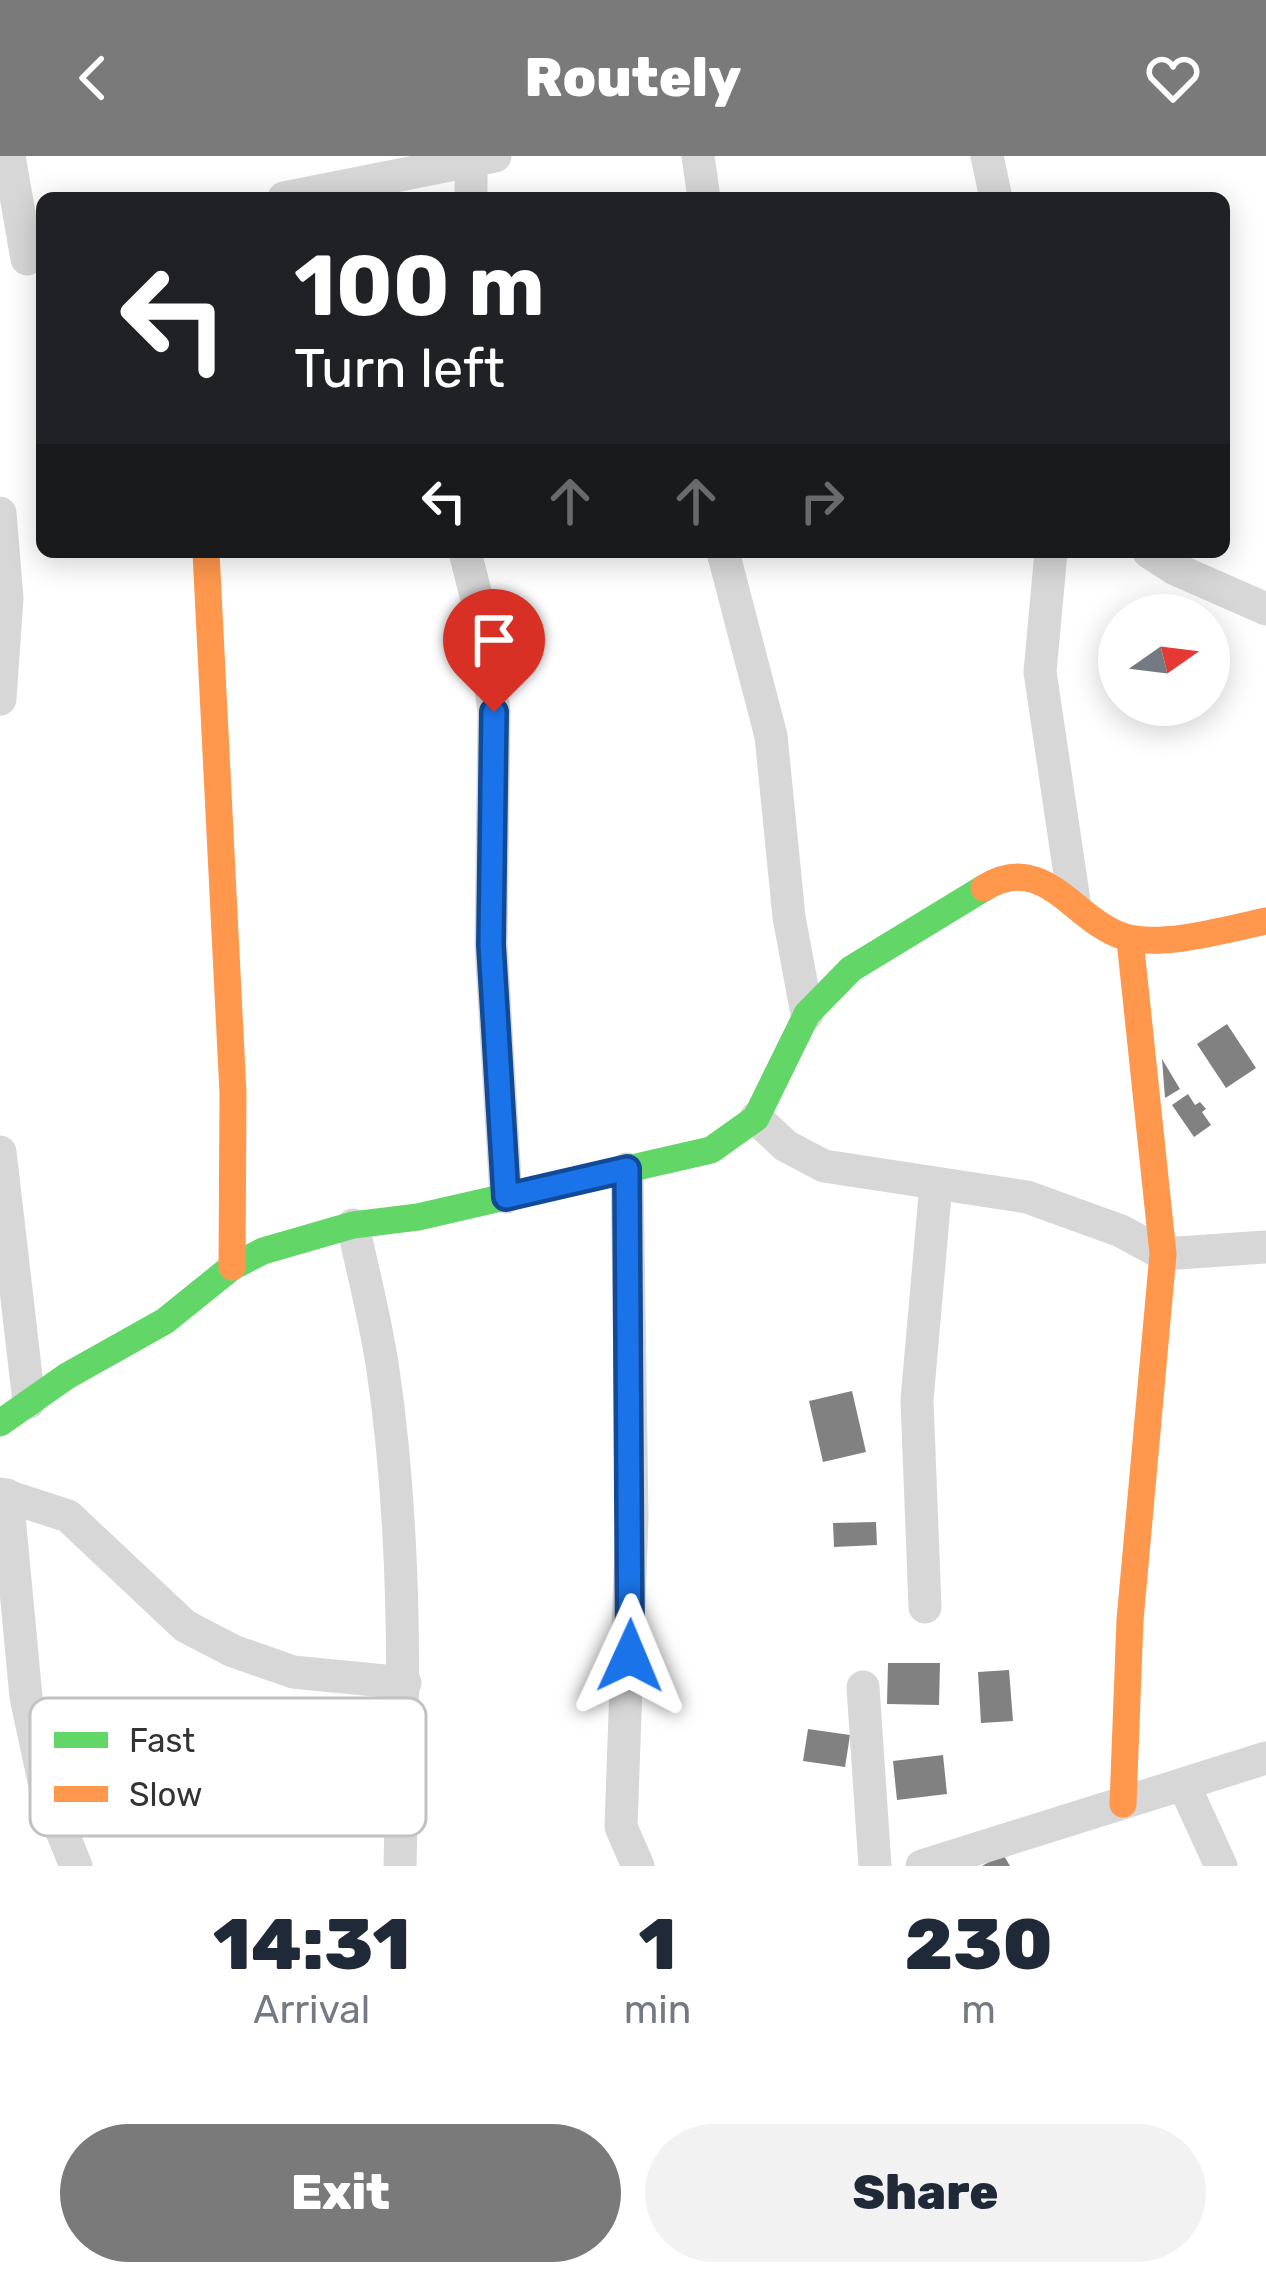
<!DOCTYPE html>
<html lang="en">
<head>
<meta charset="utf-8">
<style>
  body { margin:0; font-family:Rubik,sans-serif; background:#f2f2f3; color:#1f2937; height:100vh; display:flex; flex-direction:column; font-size:45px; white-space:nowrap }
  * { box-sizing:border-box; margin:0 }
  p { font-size:39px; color:#747a83 }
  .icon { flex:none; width:66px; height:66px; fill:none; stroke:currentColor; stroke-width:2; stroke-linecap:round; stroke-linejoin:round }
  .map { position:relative; height:1710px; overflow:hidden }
  .sheet { display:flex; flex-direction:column; background:#fff; flex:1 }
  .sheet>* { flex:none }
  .top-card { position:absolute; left:36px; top:36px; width:1194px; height:366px; border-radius:18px; box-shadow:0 6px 30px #0003; background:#202124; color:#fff; overflow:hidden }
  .needle { width:78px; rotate:76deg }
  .buttons { position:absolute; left:1098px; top:438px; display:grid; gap:24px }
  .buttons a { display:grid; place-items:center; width:132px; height:132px; border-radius:50%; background:#fff; box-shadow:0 6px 30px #0003; font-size:60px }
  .pin { position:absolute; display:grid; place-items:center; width:102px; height:102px; color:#fff; margin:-123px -51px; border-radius:50% 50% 50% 0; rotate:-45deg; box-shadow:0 0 12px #0007 }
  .pin .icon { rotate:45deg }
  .me { position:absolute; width:132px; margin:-66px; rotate:1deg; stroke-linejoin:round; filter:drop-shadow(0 0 9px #0008) }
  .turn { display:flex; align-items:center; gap:42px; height:252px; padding:0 60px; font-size:54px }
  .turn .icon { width:156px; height:156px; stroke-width:2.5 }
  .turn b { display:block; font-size:84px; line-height:102px }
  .lanes { display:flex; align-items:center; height:114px; padding:0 60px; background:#0003; justify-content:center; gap:60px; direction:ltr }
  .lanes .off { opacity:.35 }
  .eta { display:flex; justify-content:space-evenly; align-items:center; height:204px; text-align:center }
  .eta b { font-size:72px; font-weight:800; line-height:84px }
  .button { display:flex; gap:24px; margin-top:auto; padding:24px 60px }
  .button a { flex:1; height:138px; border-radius:72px; background:#7a7a7a; color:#fff; font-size:48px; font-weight:800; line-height:138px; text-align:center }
  .button a+a { background:#f2f2f3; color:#1f2937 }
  header { display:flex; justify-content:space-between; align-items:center; height:156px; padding:0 60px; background:#7a7a7a; color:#fff; font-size:54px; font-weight:800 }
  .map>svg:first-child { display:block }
  .building { fill:#818181 }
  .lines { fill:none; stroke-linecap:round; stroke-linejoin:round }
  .street { stroke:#d7d7d7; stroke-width:33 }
  .fast { stroke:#63d668; stroke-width:27 }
  .slow { stroke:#ff974d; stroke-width:27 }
  .route-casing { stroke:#114b97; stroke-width:30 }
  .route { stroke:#1a73e8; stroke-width:21 }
  .key { fill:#fff; stroke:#c2c2c2; stroke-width:3 }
  .key-label { font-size:33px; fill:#333 }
</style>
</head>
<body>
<header><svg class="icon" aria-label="back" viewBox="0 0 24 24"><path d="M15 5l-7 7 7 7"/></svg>Routely<svg class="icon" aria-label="heart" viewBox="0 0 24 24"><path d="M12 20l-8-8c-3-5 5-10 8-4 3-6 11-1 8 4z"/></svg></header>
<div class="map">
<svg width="1266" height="1710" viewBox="0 0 1266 1710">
  <rect width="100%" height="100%" fill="#fff"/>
  <g class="building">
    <polygon points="1227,868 1256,912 1226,932 1197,888"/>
    <polygon points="1162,903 1180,933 1165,942"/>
    <polygon points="1188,938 1195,949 1200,946 1206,953 1202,956 1211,969 1194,981 1172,949"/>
    <polygon points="852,1235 866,1296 823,1306 809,1245"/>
    <polygon points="876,1366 877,1389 834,1391 833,1367"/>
    <polygon points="888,1507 940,1507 939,1549 887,1548"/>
    <polygon points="1009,1514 1013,1565 981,1567 978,1516"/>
    <polygon points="808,1573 850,1579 845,1611 803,1605"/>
    <polygon points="943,1599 947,1638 897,1644 893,1605"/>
    <polygon points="1003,1698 1010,1710 982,1710"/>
  </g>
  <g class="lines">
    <g class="street">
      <polyline points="9,0 27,103"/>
      <polyline points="698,0 704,42"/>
      <polyline points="987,0 996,42"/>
      <polyline points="471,4 471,42"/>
      <polyline points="284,42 495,0"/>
      <polyline points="0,357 7,442 0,543"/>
      <polyline points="465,396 483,467 494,557 491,789 506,1041"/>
      <polyline points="723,396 771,580 789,761 807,858"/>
      <polyline points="1051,396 1040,516 1074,745"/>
      <polyline points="1149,396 1175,413 1266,453"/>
      <polyline points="756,962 786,990 824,1010 1027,1041 1121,1075 1163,1098 1266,1091"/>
      <polyline points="0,996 29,1246"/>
      <polyline points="627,1013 632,1362 621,1671 638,1710"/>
      <path d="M353,1069C363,1117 376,1165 383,1214C407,1377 404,1545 400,1710"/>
      <polyline points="0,1338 68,1360 185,1470 233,1495 293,1516 405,1527"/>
      <polyline points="7,1339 26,1541 47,1639 76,1710"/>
      <polyline points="925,1451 917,1244 936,1028"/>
      <polyline points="863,1531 875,1710"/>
      <polyline points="1184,1629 1221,1710"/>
      <polyline points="922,1710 1266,1602"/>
    </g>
    <polyline class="fast" points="0,1267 67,1220 165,1165 232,1111 263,1095 353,1069 418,1061 711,994 756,962 807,858 851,813 984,732"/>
    <g class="slow">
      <polyline points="206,396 233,937 232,1111"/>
      <path d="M984,732C1045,694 1074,766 1125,781C1162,792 1228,773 1266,765"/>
      <polyline points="1123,1648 1130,1464 1163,1098 1130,784"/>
    </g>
  </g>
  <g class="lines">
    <defs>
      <polyline id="route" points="494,556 491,789 506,1041 627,1013 630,1500"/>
    </defs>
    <use href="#route" class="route-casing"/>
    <use href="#route" class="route"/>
  </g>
  <rect x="30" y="1542" width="396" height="138" rx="18" class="key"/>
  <rect x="54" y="1576" width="54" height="16" fill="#63d668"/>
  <rect x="54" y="1630" width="54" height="16" fill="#ff974d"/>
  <g class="key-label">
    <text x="129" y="1596">Fast</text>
    <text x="129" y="1650">Slow</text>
  </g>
</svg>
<div class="buttons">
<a><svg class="needle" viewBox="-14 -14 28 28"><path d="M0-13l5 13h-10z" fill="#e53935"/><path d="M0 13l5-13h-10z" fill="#747a83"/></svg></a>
</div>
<div class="pin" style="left:494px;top:556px;background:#d93025"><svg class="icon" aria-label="arrive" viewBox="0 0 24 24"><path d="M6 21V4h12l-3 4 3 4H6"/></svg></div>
<svg class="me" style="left:630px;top:1500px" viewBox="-20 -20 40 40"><path d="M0-17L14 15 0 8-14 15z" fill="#1a73e8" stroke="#fff" stroke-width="4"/></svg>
<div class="top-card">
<div class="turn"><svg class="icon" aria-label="left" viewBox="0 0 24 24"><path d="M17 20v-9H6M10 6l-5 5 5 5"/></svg><div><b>100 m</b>Turn left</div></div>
<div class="lanes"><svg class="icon" aria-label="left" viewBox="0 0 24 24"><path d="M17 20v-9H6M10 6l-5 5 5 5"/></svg><svg class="icon off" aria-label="ahead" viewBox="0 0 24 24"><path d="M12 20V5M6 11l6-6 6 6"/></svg><svg class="icon off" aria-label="ahead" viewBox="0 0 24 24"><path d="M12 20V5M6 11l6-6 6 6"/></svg><svg class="icon off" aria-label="right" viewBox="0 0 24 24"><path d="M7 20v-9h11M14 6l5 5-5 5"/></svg></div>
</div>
</div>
<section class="sheet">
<div class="eta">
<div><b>14:31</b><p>Arrival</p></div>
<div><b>1</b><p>min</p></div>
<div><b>230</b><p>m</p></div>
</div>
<div class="button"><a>Exit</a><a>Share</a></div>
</section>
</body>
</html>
